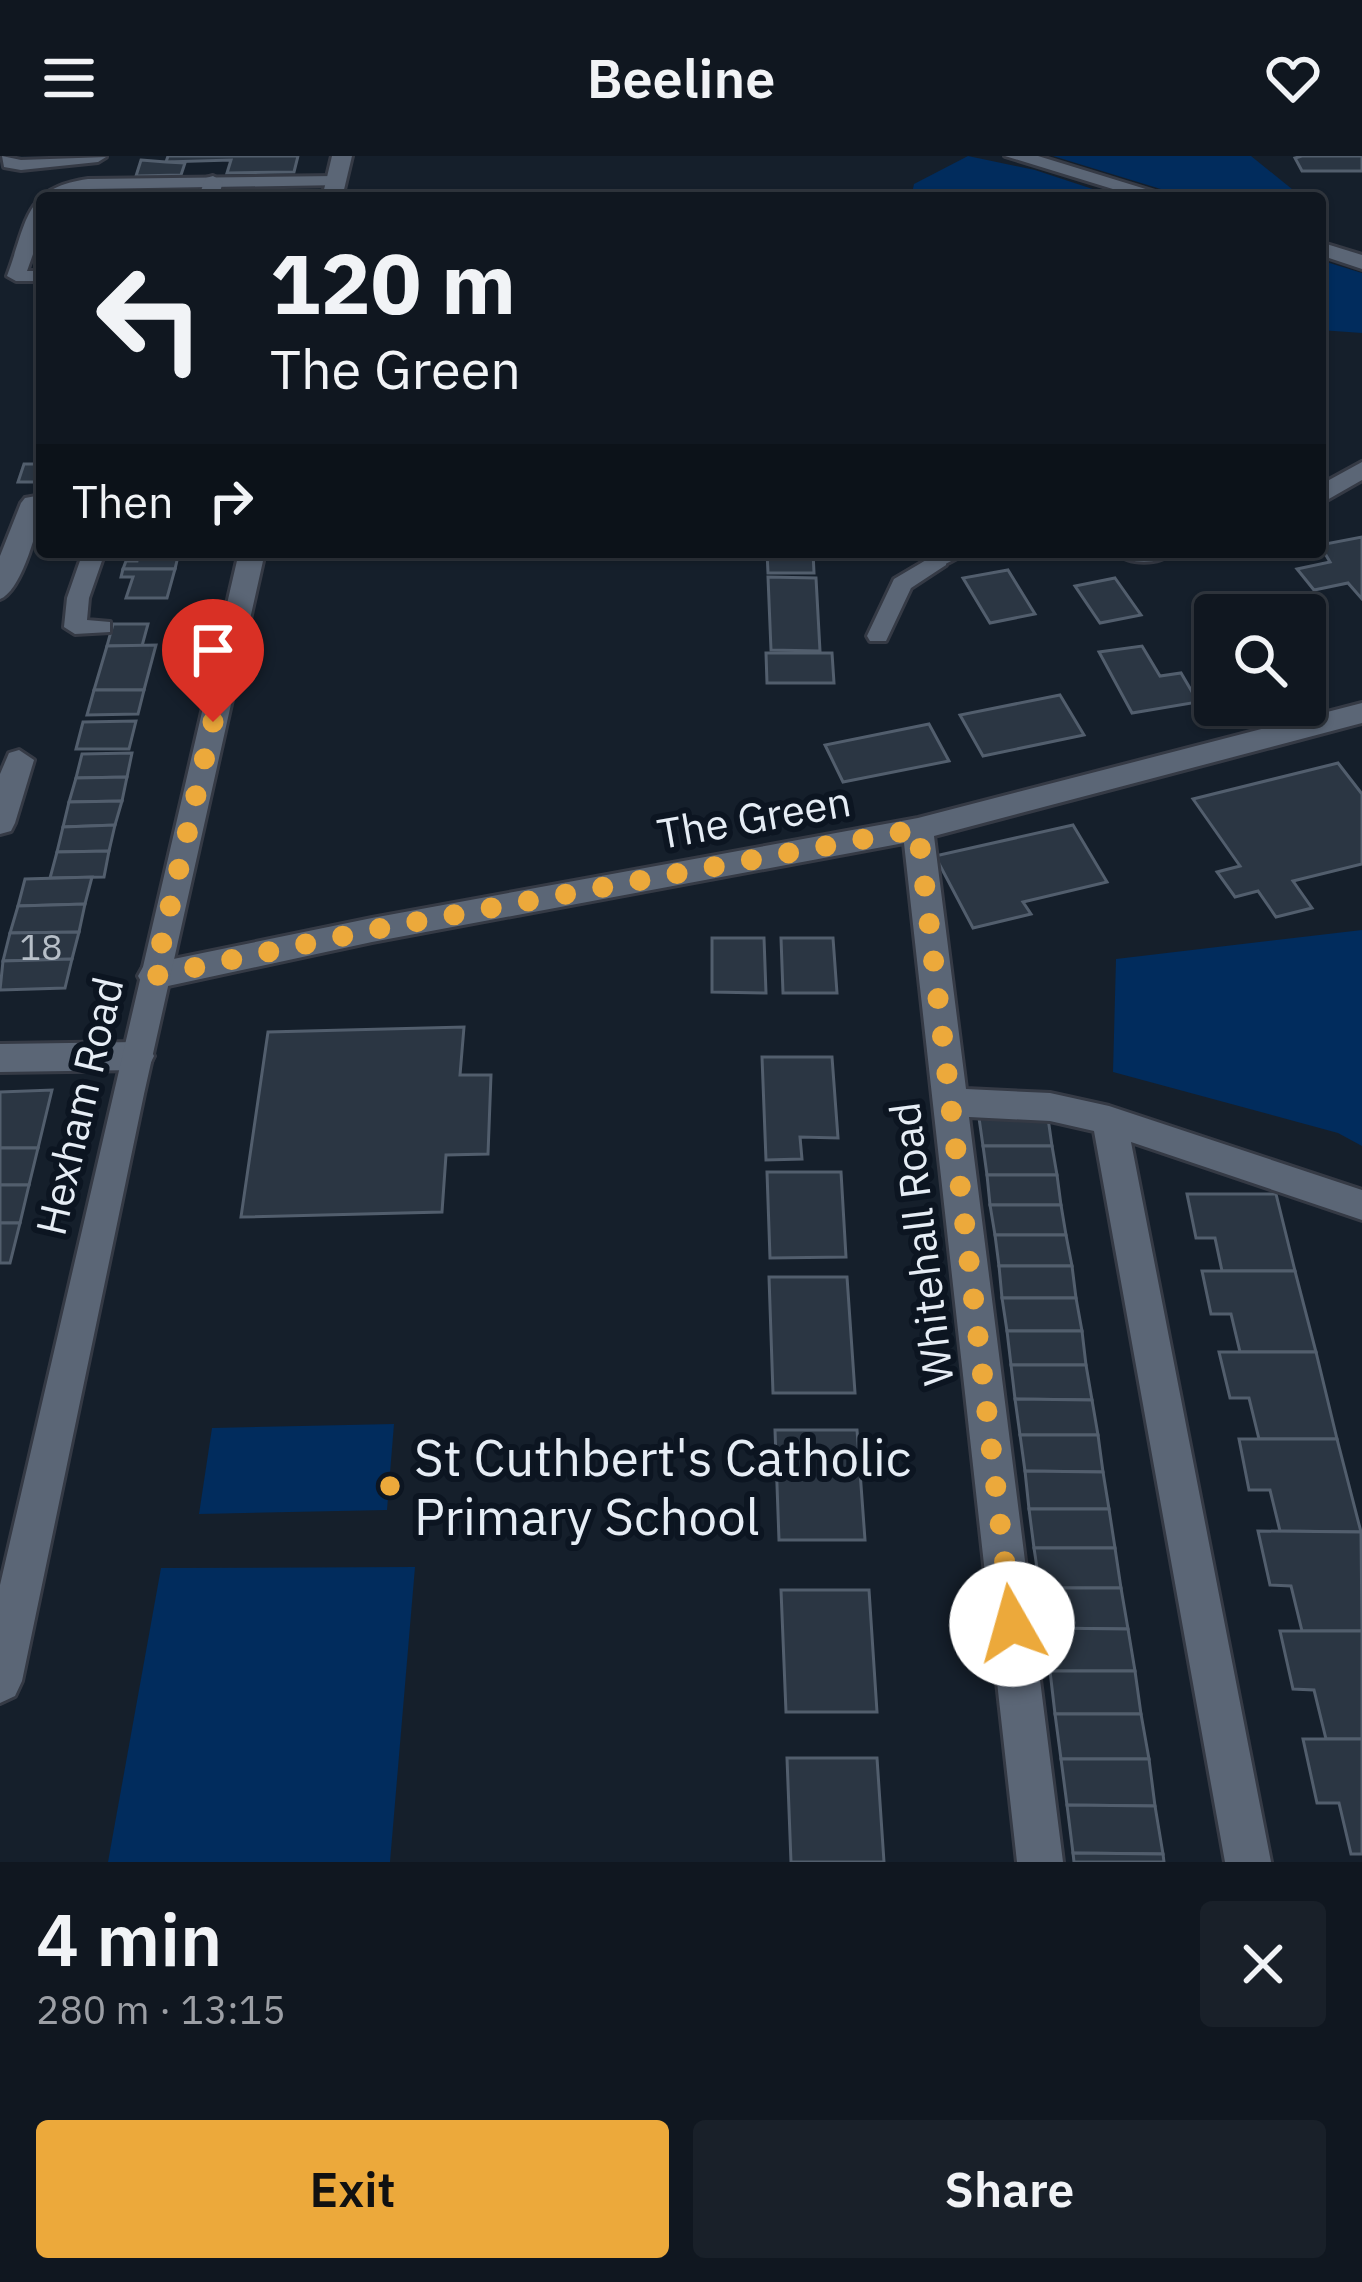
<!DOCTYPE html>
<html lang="en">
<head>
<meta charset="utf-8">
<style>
  body { margin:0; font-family:"IBM Plex Sans",sans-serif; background:#192029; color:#f1f3f6; height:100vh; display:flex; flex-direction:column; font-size:45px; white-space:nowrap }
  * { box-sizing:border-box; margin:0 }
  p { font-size:39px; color:#9c9fa5 }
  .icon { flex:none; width:66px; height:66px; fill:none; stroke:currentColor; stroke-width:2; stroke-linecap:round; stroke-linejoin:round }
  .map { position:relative; height:1706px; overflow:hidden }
  .panel { display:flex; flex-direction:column; background:#101720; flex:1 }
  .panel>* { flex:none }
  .guide { position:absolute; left:36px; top:36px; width:1290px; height:366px; border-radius:12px; box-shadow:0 3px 9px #0004,0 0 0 3px #30363e; background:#101720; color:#f1f3f6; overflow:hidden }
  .controls { position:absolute; left:1194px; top:438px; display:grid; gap:24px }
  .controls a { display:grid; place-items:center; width:132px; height:132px; border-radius:12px; background:#101720; box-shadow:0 3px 9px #0004,0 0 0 3px #30363e; font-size:60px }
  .pin { position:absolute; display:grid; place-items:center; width:102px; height:102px; color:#fff; margin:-123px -51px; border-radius:50% 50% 50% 0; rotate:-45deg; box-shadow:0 0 12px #0007 }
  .pin .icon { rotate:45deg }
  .me { position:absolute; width:132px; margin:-66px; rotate:353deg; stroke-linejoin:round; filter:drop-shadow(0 0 9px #0008) }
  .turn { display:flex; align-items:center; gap:42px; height:252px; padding:0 36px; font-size:54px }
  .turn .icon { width:156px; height:156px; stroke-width:2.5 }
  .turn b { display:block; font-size:84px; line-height:102px }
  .then { display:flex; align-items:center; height:114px; padding:0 36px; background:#0003; gap:24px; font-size:45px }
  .round { display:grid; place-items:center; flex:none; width:126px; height:126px; border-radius:12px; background:#192029 }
  .headline { display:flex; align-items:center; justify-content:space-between; height:204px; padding:0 36px }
  h1 { font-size:72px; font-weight:600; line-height:90px }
  .button { display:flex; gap:24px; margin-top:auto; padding:24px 36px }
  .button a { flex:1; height:138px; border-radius:12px; background:#eca93b; color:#111; font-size:48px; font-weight:600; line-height:138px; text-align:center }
  .button a+a { background:#192029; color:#f1f3f6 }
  header { display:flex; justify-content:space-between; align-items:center; height:156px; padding:0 36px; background:#101720; font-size:54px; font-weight:600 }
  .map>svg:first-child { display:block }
  .green { fill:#012c5d }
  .building { fill:#2b3643; stroke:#525e6d; stroke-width:3 }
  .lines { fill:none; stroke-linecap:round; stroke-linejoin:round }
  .service-casing { stroke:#353a45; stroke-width:6 }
  .minor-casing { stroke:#353a45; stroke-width:6 }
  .tertiary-casing { stroke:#353a45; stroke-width:6 }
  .secondary-casing { stroke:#353a45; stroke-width:6 }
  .service { fill:#5b6676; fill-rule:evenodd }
  .minor { fill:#5b6676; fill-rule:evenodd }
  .tertiary { fill:#5b6676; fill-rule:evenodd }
  .secondary { fill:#5b6676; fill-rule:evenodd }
  .route { stroke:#eca93b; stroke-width:21; stroke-dasharray:0 37.8 }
  .poi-dot { fill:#eca93b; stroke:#0c1521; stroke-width:4.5 }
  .labels { text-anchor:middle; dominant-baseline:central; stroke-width:12; stroke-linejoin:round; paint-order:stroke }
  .number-label { font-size:36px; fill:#b7bfc8 }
  .street-label { font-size:42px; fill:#e6edf5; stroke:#0c1521 }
  .near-poi-label { font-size:51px; fill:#e6edf5; stroke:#0c1521; text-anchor:start }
</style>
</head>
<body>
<header><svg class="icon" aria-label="menu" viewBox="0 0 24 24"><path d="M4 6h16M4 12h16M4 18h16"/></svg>Beeline<svg class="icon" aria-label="heart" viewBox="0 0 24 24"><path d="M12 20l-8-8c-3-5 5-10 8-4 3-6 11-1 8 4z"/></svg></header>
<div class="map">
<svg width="1362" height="1706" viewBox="0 0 1362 1706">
  <rect width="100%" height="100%" fill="#151f2b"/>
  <g class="green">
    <polygon points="968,0 1035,14 1120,42 911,42 914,28"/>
    <polygon points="1053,0 1251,0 1303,42 1190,42"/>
    <polygon points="1320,104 1362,117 1362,177 1320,174"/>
    <polygon points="1362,774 1362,990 1338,977 1113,916 1116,803"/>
    <polygon points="394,1268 387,1354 199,1358 212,1272"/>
    <polygon points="415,1411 390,1706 108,1706 161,1412"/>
  </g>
  <g class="building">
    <polygon points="168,0 298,0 294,16 227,17 231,4 166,6"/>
    <polygon points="1302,0 1362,0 1362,15 1302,15 1295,2"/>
    <polygon points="141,4 166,6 185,7 181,19 136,20"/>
    <polygon points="248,28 285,28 281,41 227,41 229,33 246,33"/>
    <polygon points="129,31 166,31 164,36 181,36 179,42 125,42"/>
    <polygon points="24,308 42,308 42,326 18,326"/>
    <polygon points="1362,381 1362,443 1348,427 1314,434 1297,413 1330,406 1320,389"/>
    <polygon points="139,396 179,396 175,413 123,413 126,405 137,405"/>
    <polygon points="767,396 813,396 814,417 768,417"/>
    <polygon points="123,413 175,413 167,442 126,442 133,421 121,421"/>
    <polygon points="1008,414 1035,458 990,467 963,422"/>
    <polygon points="768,421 816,422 820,495 771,494"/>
    <polygon points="1115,422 1141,459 1100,467 1075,430"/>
    <polygon points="113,468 148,468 142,490 107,490"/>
    <polygon points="156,489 144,534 94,534 107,490"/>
    <polygon points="1142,490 1160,520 1181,517 1198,546 1132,557 1099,496"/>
    <polygon points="766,497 832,497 834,527 767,527"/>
    <polygon points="94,534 144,534 138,558 87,559"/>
    <polygon points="1060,539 1084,579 983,600 960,559"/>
    <polygon points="136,565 129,593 76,593 83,566"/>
    <polygon points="929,568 949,605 843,626 825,589"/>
    <polygon points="132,597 127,621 76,622 82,598"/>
    <polygon points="1338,607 1362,638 1362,708 1293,725 1312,752 1276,761 1258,735 1235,741 1217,716 1240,710 1193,643"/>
    <polygon points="127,621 122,645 69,646 76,622"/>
    <polygon points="122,645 115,669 63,671 69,646"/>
    <polygon points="115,669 109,695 57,696 63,671"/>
    <polygon points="1073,669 1107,726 1023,746 1031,758 973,772 935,700"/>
    <polygon points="109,695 104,721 50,722 57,696"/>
    <polygon points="92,721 85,748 18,750 25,723"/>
    <polygon points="85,748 79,776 10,777 18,750"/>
    <polygon points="79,776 72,803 3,805 10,777"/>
    <polygon points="712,782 764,782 766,837 712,836"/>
    <polygon points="781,782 833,782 837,837 783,837"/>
    <polygon points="72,803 65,832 0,834 3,805"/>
    <polygon points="464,871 460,919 491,919 488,998 446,999 442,1056 241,1061 268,876"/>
    <polygon points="762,901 832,901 838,982 800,981 802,1003 766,1004"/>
    <polygon points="52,934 38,992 0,992 0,936"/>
    <polygon points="979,962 1048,962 1052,990 983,990"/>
    <polygon points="983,990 1052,990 1057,1019 987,1019"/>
    <polygon points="0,992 38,992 29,1029 0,1029"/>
    <polygon points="767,1016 841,1016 846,1101 770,1102"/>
    <polygon points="987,1019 1057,1019 1061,1049 990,1049"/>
    <polygon points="0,1029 29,1029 20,1067 0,1067"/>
    <polygon points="1187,1038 1276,1038 1295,1115 1222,1115 1215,1082 1196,1082"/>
    <polygon points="990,1049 1061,1049 1066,1079 995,1079"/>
    <polygon points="0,1067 20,1067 10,1107 0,1107"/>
    <polygon points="995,1079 1066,1079 1072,1110 999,1110"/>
    <polygon points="999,1110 1072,1110 1076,1142 1002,1142"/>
    <polygon points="1202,1115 1295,1115 1316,1196 1240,1196 1231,1158 1211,1158"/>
    <polygon points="769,1121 847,1121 855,1237 773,1237"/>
    <polygon points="1002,1142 1076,1142 1082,1175 1007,1175"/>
    <polygon points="1007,1175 1082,1175 1086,1209 1011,1209"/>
    <polygon points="1219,1196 1316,1196 1337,1283 1259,1283 1249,1242 1230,1242"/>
    <polygon points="1011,1209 1086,1209 1092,1244 1015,1243"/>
    <polygon points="1015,1243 1092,1244 1098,1279 1020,1279"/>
    <polygon points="775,1274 857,1274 865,1384 779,1384"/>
    <polygon points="1020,1279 1098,1279 1103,1316 1025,1315"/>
    <polygon points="1239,1283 1337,1283 1361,1376 1280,1375 1270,1334 1249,1334"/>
    <polygon points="1025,1315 1103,1316 1109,1353 1029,1353"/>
    <polygon points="1029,1353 1109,1353 1115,1392 1034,1392"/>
    <polygon points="1258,1375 1361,1376 1362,1475 1302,1475 1291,1430 1270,1429"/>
    <polygon points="1034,1392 1115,1392 1121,1432 1040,1432"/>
    <polygon points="1040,1432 1121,1432 1128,1473 1044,1472"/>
    <polygon points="781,1434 869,1434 877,1556 786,1556"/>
    <polygon points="1044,1472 1128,1473 1135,1515 1050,1515"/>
    <polygon points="1280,1475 1362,1475 1362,1583 1326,1583 1314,1534 1293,1533"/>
    <polygon points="1050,1515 1135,1515 1141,1558 1055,1558"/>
    <polygon points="1055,1558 1141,1558 1149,1603 1061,1603"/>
    <polygon points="1303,1583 1362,1583 1362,1698 1351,1698 1339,1647 1317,1647"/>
    <polygon points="787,1602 877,1602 884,1706 791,1706"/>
    <polygon points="1061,1603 1149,1603 1155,1650 1067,1649"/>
    <polygon points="1067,1649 1155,1650 1163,1698 1073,1697"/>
    <polygon points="1073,1697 1163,1698 1164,1706 1074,1706"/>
  </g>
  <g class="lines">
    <defs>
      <g id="service">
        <polygon points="2,0 21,4 106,1 98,6 21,14 4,11"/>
        <path d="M336,20L344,25L342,29L88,33L42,42V73L27,115H42V125H16L7,120C28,64 24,32 88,23Z"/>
        <polygon points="83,396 105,396 89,442 87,464 110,466 110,476 75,478 64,471 67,442"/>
        <polygon points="938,397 946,399 946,409 911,432 886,485 870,485 867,480 894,423"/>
      </g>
      <g id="minor">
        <polygon points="213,20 223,26 218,42 198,42 206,22"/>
        <polygon points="1362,306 1362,324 1320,348 1320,329"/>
        <path d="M42,339C42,363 22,435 0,443V400L21,347L25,342Z"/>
        <polygon points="933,396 968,396 938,412 925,404"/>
        <path d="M1116,396H1172C1160,409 1128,409 1116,396Z"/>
        <polygon points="1362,547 1362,567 934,680 966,933 1050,937 1109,950 1362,1034 1362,1064 1131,986 1271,1706 1225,1706 1094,975 1050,965 969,961 1063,1706 1017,1706 904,687 372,786 154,833 143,829 138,820 143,811 154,807 372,762 918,662"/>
        <polygon points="19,594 34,604 15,667 11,675 0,678 0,618 9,597"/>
        <polygon points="137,886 149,890 154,900 149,910 137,914 0,916 0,888"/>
      </g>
      <g id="tertiary">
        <polygon points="1005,0 1038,0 1175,42 1142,42"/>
        <polygon points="1320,86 1362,99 1362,113 1320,99"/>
      </g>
      <g id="secondary">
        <polygon points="332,0 352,0 342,42 322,42"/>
        <polygon points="239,396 265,396 144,938 22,1525 15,1540 0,1547 0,1429"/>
      </g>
    </defs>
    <use href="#service" class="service-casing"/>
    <use href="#minor" class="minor-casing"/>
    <use href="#tertiary" class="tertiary-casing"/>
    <use href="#secondary" class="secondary-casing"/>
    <use href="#service" class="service"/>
    <use href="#minor" class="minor"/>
    <use href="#tertiary" class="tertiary"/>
    <use href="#secondary" class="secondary"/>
  </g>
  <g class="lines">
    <polyline class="route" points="213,566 154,820 372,774 918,673 1012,1468"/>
  </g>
  <circle class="poi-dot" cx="390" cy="1330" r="12"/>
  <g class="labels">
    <g class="number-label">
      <text x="41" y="790">18</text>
    </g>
    <g class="street-label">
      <text transform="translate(754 661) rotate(-10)">The Green</text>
      <text transform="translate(79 950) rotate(-77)">Hexham Road</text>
      <text transform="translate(921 1088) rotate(-97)">Whitehall Road</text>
    </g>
    <g class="near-poi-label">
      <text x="414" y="1301">St Cuthbert's Catholic<tspan x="414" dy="59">Primary School</tspan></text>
    </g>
  </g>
</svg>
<div class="controls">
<a><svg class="icon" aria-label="search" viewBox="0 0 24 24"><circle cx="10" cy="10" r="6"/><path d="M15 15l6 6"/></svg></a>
</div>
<div class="pin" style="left:213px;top:566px;background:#d93025"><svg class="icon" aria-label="arrive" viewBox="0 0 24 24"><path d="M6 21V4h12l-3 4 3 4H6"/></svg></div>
<svg class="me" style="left:1012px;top:1468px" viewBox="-20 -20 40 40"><circle r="19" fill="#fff"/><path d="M0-13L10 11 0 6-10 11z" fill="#eca93b"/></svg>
<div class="guide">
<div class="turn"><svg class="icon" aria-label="left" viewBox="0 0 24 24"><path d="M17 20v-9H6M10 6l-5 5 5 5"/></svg><div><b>120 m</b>The Green</div></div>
<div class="then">Then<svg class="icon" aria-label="right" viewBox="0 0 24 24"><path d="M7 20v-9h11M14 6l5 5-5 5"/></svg></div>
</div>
</div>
<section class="panel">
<div class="headline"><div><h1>4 min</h1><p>280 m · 13:15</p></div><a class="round"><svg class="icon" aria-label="close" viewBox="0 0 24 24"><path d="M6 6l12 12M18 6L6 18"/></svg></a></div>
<div class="button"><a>Exit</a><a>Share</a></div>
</section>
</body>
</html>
